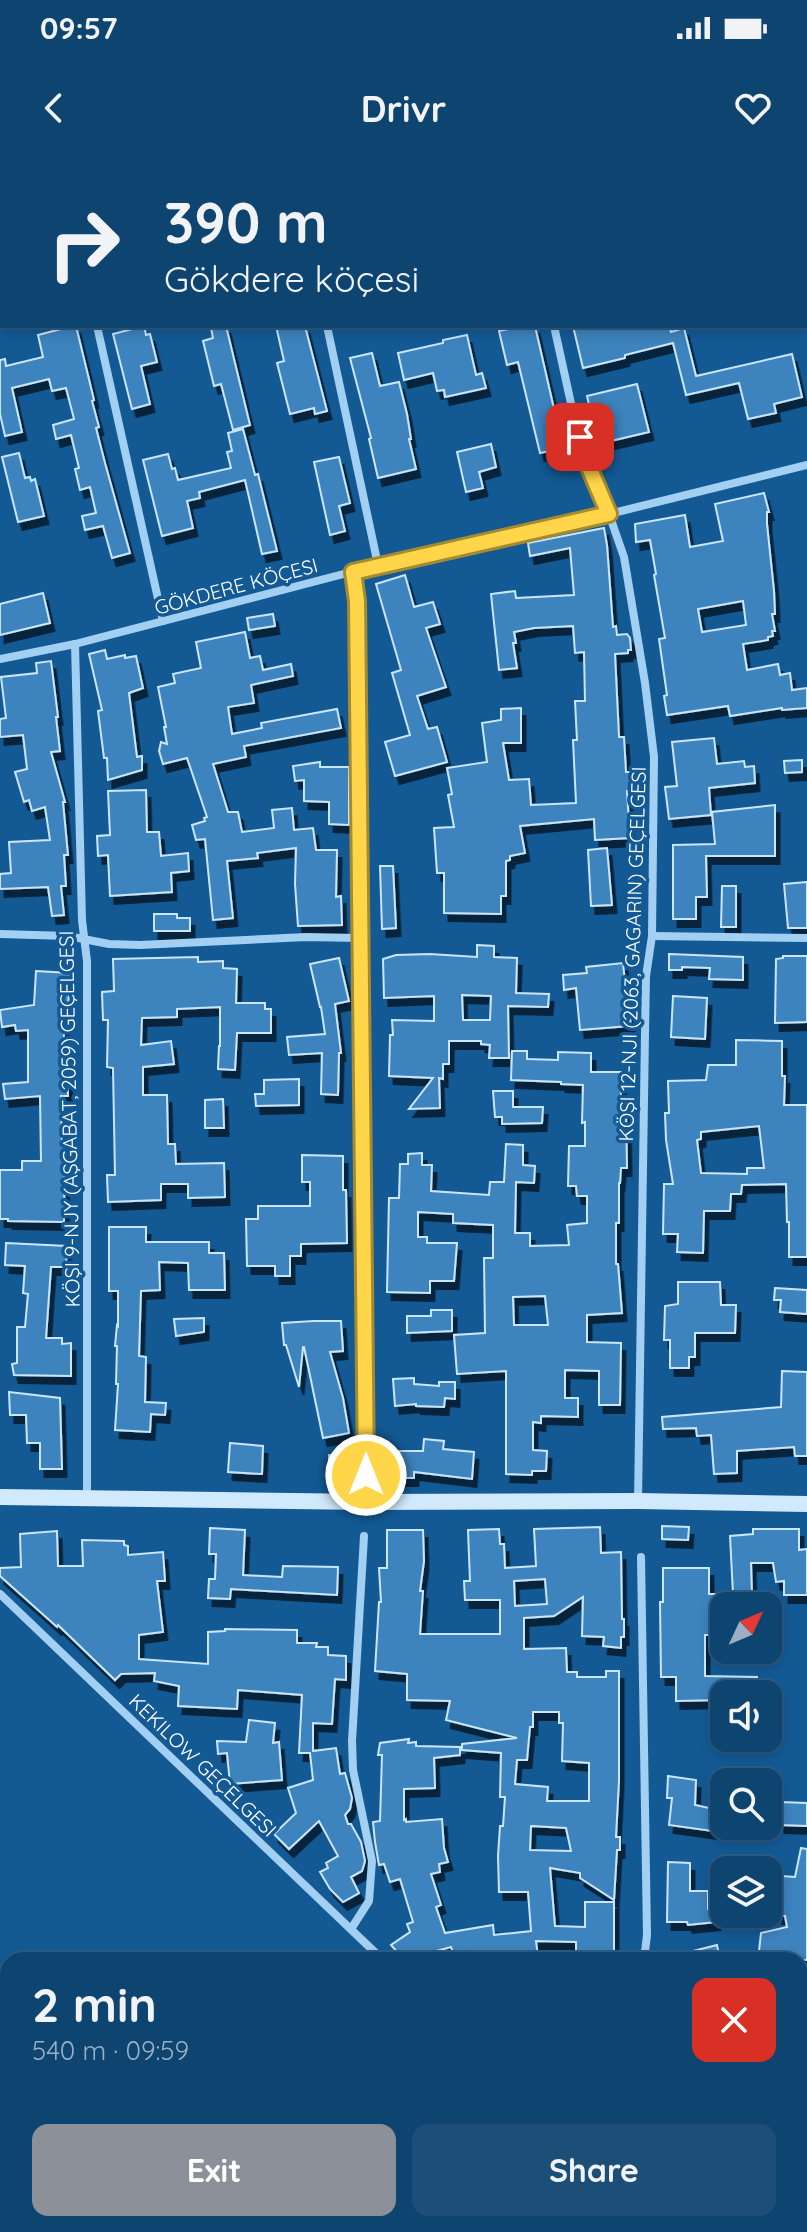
<!DOCTYPE html>
<html lang="en">
<head>
<meta charset="utf-8">
<style>
  body { margin:0; font-family:Quicksand,sans-serif; background:#1c4e78; color:#f1f3f6; height:100vh; display:flex; flex-direction:column; font-size:30px; white-space:nowrap }
  * { box-sizing:border-box; margin:0 }
  p { font-size:26px; color:#9bb0c3 }
  .icon { flex:none; width:44px; height:44px; fill:none; stroke:currentColor; stroke-width:2; stroke-linecap:round; stroke-linejoin:round }
  .map { position:relative; flex:1; overflow:hidden }
  .sheet { position:absolute; left:0px; top:1792px; width:808px; height:280px; display:flex; flex-direction:column; background:#0e4470; border-radius:24px 24px 0 0; box-shadow:0 4px 12px #0003,0 0 0 2px #2e5c83 }
  .sheet>* { flex:none }
  .hud { position:absolute; left:0px; top:0px; width:808px; height:168px; box-shadow:0 4px 12px #0003,0 0 0 2px #2e5c83; background:#0e4470; color:#f1f3f6; overflow:hidden }
  .needle { width:52px; rotate:46deg }
  .fabs { position:absolute; left:710px; top:1432px; display:grid; gap:16px }
  .fabs a { display:grid; place-items:center; width:72px; height:72px; border-radius:16px; background:#0e4470; box-shadow:0 4px 12px #0003,0 0 0 2px #2e5c83; font-size:40px }
  .pin { position:absolute; display:grid; place-items:center; width:68px; height:68px; color:#fff; margin:-34px; border-radius:16px; box-shadow:0 4px 12px #0006 }
  .me { position:absolute; width:88px; margin:-44px; rotate:0deg; stroke-linejoin:round; filter:drop-shadow(0 0 6px #0008) }
  .turn { display:flex; align-items:center; gap:28px; height:168px; padding:0 32px; font-size:36px }
  .turn .icon { width:104px; height:104px; stroke-width:2.5 }
  .turn b { display:block; font-size:56px; line-height:68px }
  .round { display:grid; place-items:center; flex:none; width:84px; height:84px; border-radius:16px; background:#1c4e78 }
  .summary { display:flex; align-items:center; justify-content:space-between; height:136px; padding:0 32px }
  h1 { font-size:48px; font-weight:800; line-height:60px }
  .action { display:flex; gap:16px; margin-top:auto; padding:16px 32px }
  .action a { flex:1; height:92px; border-radius:16px; background:#8c9099; color:#fff; font-size:32px; font-weight:800; line-height:92px; text-align:center }
  .action a+a { background:#1c4e78; color:#f1f3f6 }
  .status { display:flex; justify-content:space-between; align-items:center; height:56px; padding:0 40px; background:#0e4470; direction:ltr }
  .status svg { height:22px; fill:currentColor }
  header { display:flex; justify-content:space-between; align-items:center; height:104px; padding:0 32px; background:#0e4470; font-size:36px; font-weight:800 }
  .map>svg:first-child { display:block }
  .building { fill:#3c83bd; stroke:#cae6fd; stroke-width:2; fill-rule:evenodd; filter:url(#shadow) }
  .lines { fill:none; stroke-linecap:round; stroke-linejoin:round }
  .service { stroke:#a2cff2; stroke-width:6 }
  .minor { stroke:#a2cff2; stroke-width:8 }
  .secondary { stroke:#d1e9fc; stroke-width:16 }
  .route-casing { stroke:#a68a30; stroke-width:20 }
  .route { stroke:#ffd54a; stroke-width:14 }
  .labels { text-anchor:middle; dominant-baseline:central; stroke-width:7; stroke-linejoin:round; paint-order:stroke }
  .street-label { font-size:20px; fill:#fff; stroke:#135a95 }
</style>
</head>
<body>
<div class="status"><b>09:57</b><svg viewBox="0 0 49 12"><path d="M0 12V9h3v3zM5 12V6h3v6zM10 12V3h3v9zM15 12V0h3v12zM26 1h20v11H26zM47 4h2v5h-2z"/></svg></div>
<header><svg class="icon" aria-label="back" viewBox="0 0 24 24"><path d="M15 5l-7 7 7 7"/></svg>Drivr<svg class="icon" aria-label="heart" viewBox="0 0 24 24"><path d="M12 20l-8-8c-3-5 5-10 8-4 3-6 11-1 8 4z"/></svg></header>
<div class="map">
<svg width="807" height="2072" viewBox="0 0 807 2072">
  <defs>
    <filter id="shadow"><feDropShadow dx="4.5" dy="8" stdDeviation="0" flood-color="#0009"/></filter>
  </defs>
  <rect width="100%" height="100%" fill="#135a95"/>
  <g class="building">
    <polygon points="60,166 76,166 94,240 92,241 99,267 96,268 105,303 130,393 112,398 103,366 85,370 82,356 96,353 90,327 80,330 75,309 79,308 71,275 56,279 53,265 74,259 66,228 52,231 49,219 12,228 22,272 5,276 0,254 0,200 5,199 6,206 43,197 38,175 61,169"/>
    <polygon points="144,166 146,175 150,174 157,202 141,206 150,244 132,249 113,174"/>
    <polygon points="220,166 226,166 250,265 233,270 221,224 214,226 203,181 213,178 211,168"/>
    <polygon points="276,166 305,166 327,251 315,254 314,248 290,254 277,203 284,201"/>
    <polygon points="522,166 535,166 563,288 540,293 518,202 507,205 499,171"/>
    <polygon points="573,166 669,166 671,172 684,168 696,216 792,194 802,237 774,244 776,253 748,259 739,223 686,235 673,183 625,195 625,198 583,208"/>
    <polygon points="467,175 476,215 482,213 486,228 445,237 444,230 437,231 433,213 404,220 398,193 443,183 443,180"/>
    <polygon points="372,193 380,226 399,222 407,254 411,279 409,279 416,309 378,318 369,279 371,278 350,198"/>
    <polygon points="637,224 649,272 598,284 587,236"/>
    <polygon points="243,269 255,315 258,314 277,391 262,394 245,320 199,332 200,338 187,341 193,368 162,376 143,300 168,294 172,309 175,308 178,320 231,308 227,292 232,291 228,273"/>
    <polygon points="491,284 496,307 479,312 483,328 466,332 457,292"/>
    <polygon points="19,293 25,318 30,317 31,321 35,319 44,356 18,362 2,297"/>
    <polygon points="339,297 350,343 339,346 345,371 330,375 314,302"/>
    <path d="M764,333L769,352H767V364L774,431L775,454H772L775,471H772L773,476L768,477V480L743,484L747,510L778,504L780,515L790,513L792,530L807,528V548L782,550V548L730,556L728,546L667,555L664,536L667,535L659,479L665,478L654,415L656,414L650,380L636,382L635,364L685,355L690,387L723,381L715,344ZM743,441L746,465L702,472L698,449Z"/>
    <polygon points="604,368 607,385 613,467 616,466 617,475 627,474 630,478 631,490 628,490 628,493 615,494 619,577 624,577 626,612 631,612 633,631 627,631 630,678 595,680 594,659 520,666 525,693 510,696 510,700 506,701 506,736 501,736 501,754 444,753 444,713 437,713 434,668 454,667 448,635 452,634 447,608 487,602 482,563 501,560 501,549 521,548 521,583 503,583 509,620 529,619 531,645 576,643 573,580 577,580 575,541 585,541 584,492 575,493 573,466 534,468 514,472 516,483 513,483 517,508 499,510 491,434 515,431 516,438 574,435 570,388 530,396 528,383"/>
    <polygon points="405,415 414,447 433,442 440,464 426,468 446,527 417,536 428,569 437,567 447,602 395,616 385,582 410,575 392,513 401,510 376,424"/>
    <polygon points="43,433 50,463 0,475 0,444"/>
    <polygon points="273,454 275,466 249,470 247,458"/>
    <polygon points="245,472 250,498 260,496 263,510 291,504 293,516 251,525 254,543 228,547 232,574 262,568 261,563 337,549 341,568 244,586 246,597 213,604 228,652 238,652 242,672 274,668 272,650 292,648 294,670 313,668 316,690 337,690 336,737 341,736 342,765 298,766 295,724 296,688 257,693 258,698 227,701 233,758 213,760 205,679 196,680 192,665 205,661 204,658 207,657 187,598 163,604 159,591 161,582 167,584 164,567 166,567 158,527 175,523 173,514 201,508 196,482"/>
    <polygon points="105,490 107,499 125,495 125,498 136,496 143,528 129,533 137,597 142,596 142,610 108,620 107,598 104,598 98,551 102,550 89,494"/>
    <polygon points="51,501 58,557 56,557 60,591 51,592 65,642 63,642 68,695 64,695 66,726 61,726 64,755 52,756 48,727 0,729 0,714 11,713 9,682 50,680 45,647 32,651 29,640 24,642 15,612 27,609 23,575 0,577 0,559 6,558 1,517 37,513 36,503"/>
    <polygon points="714,578 717,604 744,601 745,607 754,606 755,623 709,628 711,655 669,659 665,627 677,626 672,582"/>
    <polygon points="802,600 802,612 785,613 784,601"/>
    <polygon points="320,602 320,607 349,607 349,665 329,664 329,642 304,641 304,620 295,621 293,606"/>
    <polygon points="146,630 147,672 159,672 161,696 188,693 189,711 171,713 172,732 110,736 108,695 98,696 97,676 110,675 108,631"/>
    <polygon points="775,645 775,696 706,696 707,737 696,737 696,759 673,759 673,685 715,684 712,652"/>
    <polygon points="607,688 612,745 591,746 588,690"/>
    <polygon points="380,706 393,706 396,768 382,769"/>
    <polygon points="807,722 807,768 788,768 784,724"/>
    <polygon points="722,726 736,726 736,767 721,767"/>
    <polygon points="154,754 177,754 177,758 190,758 190,771 154,771"/>
    <path d="M477,785L494,786V797L517,798L516,833L549,834L548,847L508,846L509,898H489L490,885L481,884V881H449V904H443V919L439,918L440,948L409,949L433,918L389,916L390,875H393L392,860L434,861V836L384,838L383,799L396,795L430,794L477,797ZM462,835L491,836L490,860H463Z"/>
    <polygon points="669,794 743,797 743,820 709,819 710,808 682,807 682,810 669,810"/>
    <polygon points="783,796 807,796 807,862 775,863 776,799 783,798"/>
    <polygon points="198,797 198,802 223,801 223,808 237,809 236,843 265,843 265,849 271,849 271,873 237,873 235,910 218,909 219,886 220,886 220,847 177,849 177,857 142,858 141,885 171,881 174,904 143,907 143,935 167,935 168,984 175,984 176,1004 224,1003 225,1037 188,1038 188,1024 161,1024 161,1040 108,1042 107,1015 115,1015 113,908 107,907 108,860 103,860 102,832 114,831 113,799"/>
    <polygon points="339,798 349,841 335,844 341,893 339,893 338,935 321,934 322,893 289,895 287,877 325,874 321,847 320,847 310,804"/>
    <polygon points="623,803 628,851 631,851 630,866 580,870 576,828 564,830 563,815 587,813 586,807"/>
    <polygon points="36,811 70,813 68,849 64,849 64,901 67,901 68,936 61,936 62,986 65,986 64,1062 8,1061 8,1059 0,1059 0,1010 22,1010 22,1001 41,1001 40,936 5,939 3,924 28,922 28,870 16,871 15,865 2,867 0,850 34,845"/>
    <polygon points="673,836 707,838 705,879 671,877"/>
    <path d="M736,880L782,881V916H785L784,945H807V1097H789V1062H787L786,1024L742,1025L741,1034H731L730,1051H704L703,1093L677,1092L678,1074H663L664,1024H673L666,980L665,953H669L668,921L706,920L708,905H736ZM759,966L764,1008H747V1014L701,1013L697,980L701,979V972Z"/>
    <path d="M512,891H527V899L558,900V892L591,893V912H621V952H626L627,1008H621L620,1023H619V1063H616V1104H618L622,1153L587,1155V1182L621,1183L620,1245H599V1211L565,1210V1238H578V1257L541,1256V1263L533,1262V1290L547,1291L546,1311H532V1315L506,1314V1211L457,1214L454,1175L485,1173L484,1098H493V1065L453,1063V1054L418,1052V1077H427V1083H457L454,1121H430V1133L387,1132L389,1038H399L400,1004H408V994L422,993V1005H432L431,1031L489,1035L490,1022H504L506,984L523,985V1005L535,1006L534,1023L516,1022L515,1073H530V1086L569,1085L567,1065L587,1063V1036H577L576,1026H568L569,986H585V962L582,963L583,925L561,924V922L511,920ZM545,1136L548,1165H514L513,1137Z"/>
    <polygon points="299,919 299,945 256,946 255,934 264,934 264,920"/>
    <polygon points="493,931 513,931 513,947 543,947 542,963 502,964 502,957 495,957"/>
    <polygon points="223,939 224,968 205,968 205,940"/>
    <polygon points="302,995 343,996 343,1030 346,1030 347,1083 301,1084 301,1096 290,1096 290,1116 275,1116 275,1106 247,1106 246,1059 258,1059 258,1046 310,1046 310,1022 302,1022"/>
    <polygon points="109,1067 146,1067 146,1082 209,1082 209,1093 224,1093 225,1130 189,1130 188,1103 159,1102 160,1130 141,1131 139,1196 146,1197 145,1242 166,1243 165,1255 151,1254 150,1272 115,1270 118,1224 116,1224 117,1186 115,1186 117,1165 118,1166 118,1131 109,1131"/>
    <polygon points="6,1083 67,1086 66,1107 51,1107 46,1178 62,1178 62,1184 71,1183 71,1216 14,1215 12,1204 17,1203 17,1167 25,1167 28,1134 23,1133 25,1106 5,1105"/>
    <polygon points="678,1122 720,1122 721,1145 736,1145 735,1173 695,1173 695,1197 689,1197 689,1208 670,1208 670,1180 664,1180 665,1146 678,1144"/>
    <polygon points="775,1128 807,1130 807,1154 780,1152 781,1140 774,1140"/>
    <polygon points="431,1150 452,1150 452,1171 407,1173 407,1156 431,1156"/>
    <polygon points="204,1158 204,1172 176,1176 174,1159"/>
    <polygon points="314,1161 341,1161 343,1191 330,1192 343,1238 349,1273 323,1278 304,1187 303,1187 299,1227 286,1185 284,1185 282,1163"/>
    <polygon points="782,1211 807,1212 807,1296 795,1296 794,1287 737,1291 737,1313 714,1314 711,1275 697,1276 696,1268 663,1269 662,1257 781,1247"/>
    <polygon points="414,1218 414,1224 439,1226 439,1222 455,1222 455,1239 445,1238 444,1247 416,1246 416,1244 395,1246 393,1219"/>
    <polygon points="9,1232 60,1238 62,1309 40,1309 40,1283 27,1283 26,1255 10,1255"/>
    <polygon points="424,1279 444,1281 443,1289 474,1292 472,1319 414,1312 414,1318 384,1318 385,1291 423,1291"/>
    <polygon points="230,1283 263,1286 262,1314 228,1312"/>
    <rect x="329" y="1295" width="21" height="24"/>
    <polygon points="662,1366 689,1367 688,1380 662,1379"/>
    <path d="M600,1367L601,1393L621,1392L622,1459H624V1477H621V1488L603,1486L604,1477L582,1476L583,1437L554,1456L524,1458V1489L566,1488L567,1512H577V1517H606V1511H619V1620L616,1677H620V1690H617L614,1740L580,1718V1713L550,1708L555,1766L585,1767V1742H614V1800H576V1782L536,1781L538,1797L497,1800L496,1794L469,1798L468,1791L454,1795L451,1787L404,1800L391,1785L410,1772L407,1764L413,1762L400,1719L390,1722L384,1704L379,1705L375,1682L373,1662L380,1661L382,1595H378L380,1583L409,1579L408,1583L416,1582V1586L460,1587V1595L434,1598L435,1628L404,1629V1660L406,1659V1662L442,1659L444,1688L448,1702L439,1704L440,1712L431,1714L441,1745L436,1747L445,1773L493,1765L494,1775L531,1771L528,1732H499L498,1696L500,1666H503L505,1637H500L501,1593L462,1590V1584L517,1578L446,1560L450,1541L407,1540V1514L375,1511L379,1442H381L379,1408H387V1370H423L424,1401L420,1431H423L420,1474H500V1440H465L464,1421H470L468,1370L499,1369L500,1384H504L505,1408L536,1406L534,1369ZM545,1419L547,1444L515,1446L514,1421ZM533,1552H559V1563H563L562,1601L589,1603V1641H547L548,1627L515,1624L517,1600H527L530,1567H533ZM531,1666L566,1668L571,1691L530,1690Z"/>
    <polygon points="210,1368 245,1370 243,1415 282,1417 283,1406 338,1407 337,1435 231,1429 230,1439 208,1438 209,1419 215,1419 216,1394 209,1394"/>
    <polygon points="753,1369 799,1369 799,1390 807,1389 807,1435 784,1435 784,1421 776,1422 773,1403 751,1403 752,1435 747,1435 747,1446 724,1446 722,1475 705,1475 705,1516 757,1517 757,1534 724,1534 723,1540 676,1541 676,1517 661,1517 660,1442 663,1442 663,1408 709,1408 709,1434 733,1434 730,1376 753,1374"/>
    <polygon points="57,1371 58,1406 83,1406 82,1380 124,1381 124,1385 128,1386 128,1395 163,1392 165,1421 157,1421 163,1472 139,1475 139,1499 208,1504 208,1472 225,1471 225,1469 297,1470 297,1483 317,1483 316,1487 328,1487 328,1495 346,1496 346,1520 335,1519 332,1564 313,1563 313,1591 336,1588 340,1614 345,1613 352,1638 350,1649 345,1655 348,1664 351,1664 361,1682 365,1701 362,1711 351,1717 359,1733 343,1742 330,1729 320,1712 328,1708 326,1703 338,1696 319,1661 289,1689 274,1674 296,1653 288,1628 313,1620 310,1593 299,1593 302,1535 238,1530 237,1549 178,1546 179,1526 154,1521 155,1513 121,1514 115,1520 58,1465 57,1467 0,1416 0,1408 21,1407 20,1374"/>
    <polygon points="249,1560 275,1563 273,1583 279,1582 282,1620 230,1624 227,1593 218,1594 217,1581 246,1582"/>
    <polygon points="668,1616 696,1620 695,1645 723,1651 719,1672 669,1665 672,1638 667,1638"/>
    <polygon points="780,1642 807,1643 807,1666 780,1665"/>
    <polygon points="801,1688 807,1689 807,1800 758,1800 761,1773 787,1767 785,1756 778,1756 782,1716 795,1717"/>
    <polygon points="668,1702 690,1703 690,1731 708,1731 708,1749 715,1748 716,1762 688,1765 687,1762 667,1762"/>
    <polygon points="717,1785 720,1800 673,1800 673,1796"/>
  </g>
  <g class="lines">
    <g class="service">
      <polyline points="806,2 807,2"/>
      <polyline points="806,84 807,84"/>
      <polyline points="806,140 807,140"/>
    </g>
    <g class="minor">
      <polyline points="60,0 61,2"/>
      <polyline points="291,0 292,2"/>
      <polyline points="518,0 518,2"/>
      <polyline points="97,166 163,461"/>
      <polyline points="327,166 378,405"/>
      <polyline points="554,166 572,248 588,305 609,354 624,397 645,523 654,597 652,776 646,816 645,873 638,1341"/>
      <polyline points="353,412 357,441 359,778 366,1315"/>
      <polyline points="75,484 82,760 87,801 87,1338"/>
      <polyline points="0,499 75,484 378,405 609,354 807,305"/>
      <polyline points="0,774 68,776 109,784 140,785 306,777 359,778"/>
      <polyline points="652,776 807,778"/>
      <polyline points="641,1397 647,1775 644,1800"/>
      <polyline points="0,1434 383,1800"/>
      <polyline points="351,1769 369,1741 372,1701 353,1610 352,1581 364,1376"/>
      <polyline points="641,2064 646,2072"/>
    </g>
    <polyline class="secondary" points="0,1337 366,1342 638,1341 807,1344"/>
  </g>
  <g class="lines">
    <defs>
      <polyline id="route" points="366,1315 357,441 353,412 609,354 588,305 580,277"/>
    </defs>
    <use href="#route" class="route-casing"/>
    <use href="#route" class="route"/>
  </g>
  <g class="labels">
    <g class="street-label">
      <text transform="translate(236 426) rotate(-15)">GÖKDERE KÖÇESI</text>
      <text transform="translate(632 794) rotate(-88)">KÖŞI 12-NJI (2063, GAGARIN) GEÇELGESI</text>
      <text transform="translate(69 959) rotate(-91)">KÖŞI 9-NJY (AŞGABAT, 2059) GEÇELGESI</text>
      <text transform="translate(203 1605) rotate(44)">KEKILOW GEÇELGESI</text>
    </g>
  </g>
</svg>
<div class="fabs">
<a><svg class="needle" viewBox="-14 -14 28 28"><path d="M0-13l5 13h-10z" fill="#e53935"/><path d="M0 13l5-13h-10z" fill="#9bb0c3"/></svg></a>
<a><svg class="icon" aria-label="sound" viewBox="0 0 24 24"><path d="M4 9h4l5-4v14l-5-4H4zM17 9q2 3 0 6"/></svg></a>
<a><svg class="icon" aria-label="search" viewBox="0 0 24 24"><circle cx="10" cy="10" r="6"/><path d="M15 15l6 6"/></svg></a>
<a><svg class="icon" aria-label="layers" viewBox="0 0 24 24"><path d="M12 4l9 5-9 5-9-5zM3 14l9 5 9-5"/></svg></a>
</div>
<div class="pin" style="left:580px;top:277px;background:#d93025"><svg class="icon" aria-label="arrive" viewBox="0 0 24 24"><path d="M6 21V4h12l-3 4 3 4H6"/></svg></div>
<svg class="me" style="left:366px;top:1315px" viewBox="-20 -20 40 40"><circle r="17" fill="#ffd54a" stroke="#fff" stroke-width="3"/><path d="M0-11L8 9 0 5-8 9z" fill="#fff"/></svg>
<div class="hud">
<div class="turn"><svg class="icon" aria-label="right" viewBox="0 0 24 24"><path d="M7 20v-9h11M14 6l5 5-5 5"/></svg><div><b>390 m</b>Gökdere köçesi</div></div>
</div>
<section class="sheet">
<div class="summary"><div><h1>2 min</h1><p>540 m · 09:59</p></div><a class="round" style="background:#d93025;color:#fff"><svg class="icon" aria-label="close" viewBox="0 0 24 24"><path d="M6 6l12 12M18 6L6 18"/></svg></a></div>
<div class="action"><a>Exit</a><a>Share</a></div>
</section>
</div>
</body>
</html>
